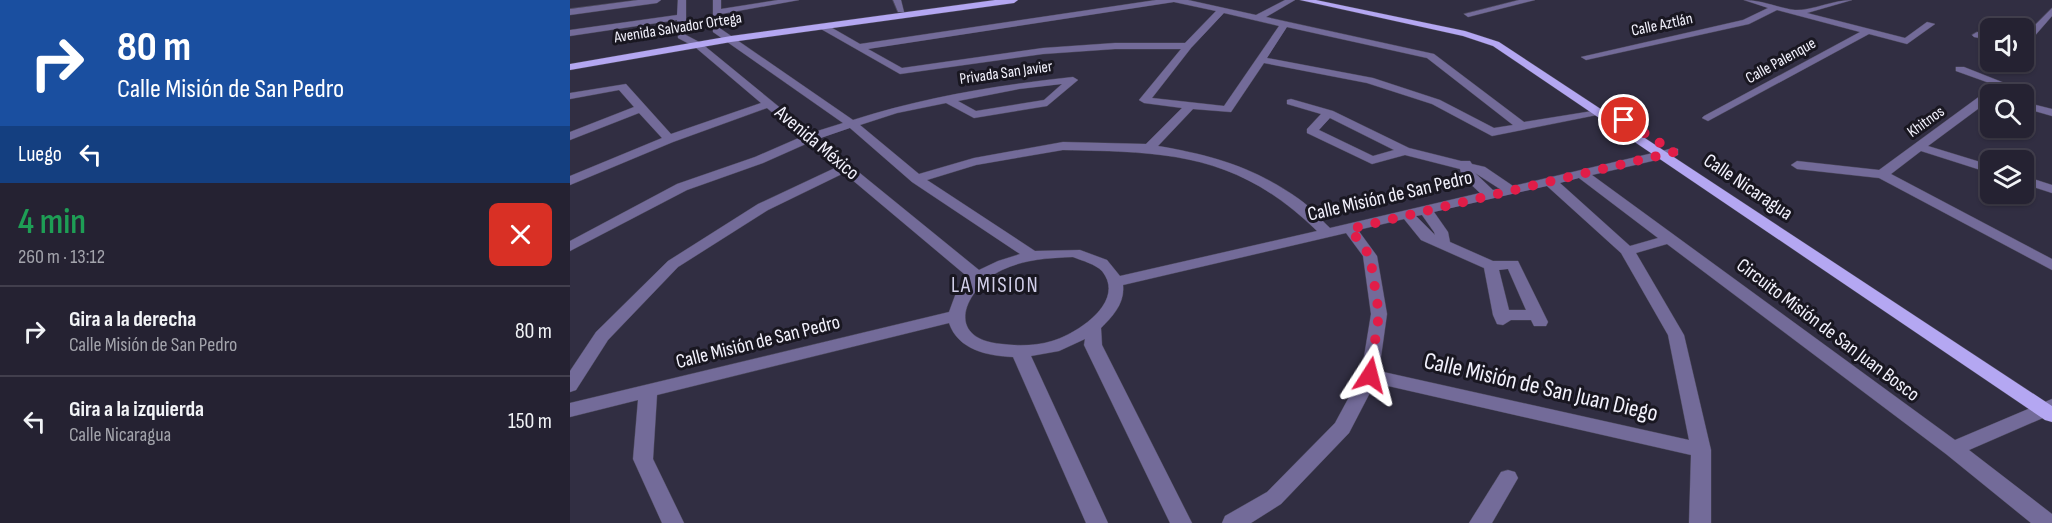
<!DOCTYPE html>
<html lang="es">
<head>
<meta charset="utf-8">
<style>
  body { margin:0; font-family:"Sofia Sans Condensed",sans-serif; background:#2d2a3a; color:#f1f3f6; height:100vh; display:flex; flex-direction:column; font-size:22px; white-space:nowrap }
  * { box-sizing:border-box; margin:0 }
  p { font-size:20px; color:#a3a4ac }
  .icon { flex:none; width:33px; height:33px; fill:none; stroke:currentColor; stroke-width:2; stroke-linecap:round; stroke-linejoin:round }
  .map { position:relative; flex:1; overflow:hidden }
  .panel { display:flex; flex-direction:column; background:#252232; width:570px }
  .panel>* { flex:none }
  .guide { background:#1a4fa0; color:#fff; overflow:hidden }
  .fabs { position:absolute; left:1410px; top:18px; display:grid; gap:12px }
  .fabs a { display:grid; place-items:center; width:54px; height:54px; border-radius:9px; background:#252232; box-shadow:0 2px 4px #0004,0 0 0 2px #423f4d; font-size:30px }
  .pin { position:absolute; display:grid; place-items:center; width:51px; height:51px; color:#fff; margin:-26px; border:3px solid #fff; border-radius:50%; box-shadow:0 2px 6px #0007 }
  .me { position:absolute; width:66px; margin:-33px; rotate:9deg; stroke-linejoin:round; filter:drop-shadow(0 0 4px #0008) }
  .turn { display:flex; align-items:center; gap:21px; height:126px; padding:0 18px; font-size:27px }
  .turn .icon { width:78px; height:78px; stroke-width:2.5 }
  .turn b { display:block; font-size:42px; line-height:51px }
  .then { display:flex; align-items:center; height:57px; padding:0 18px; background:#0003; gap:12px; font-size:22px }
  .round { display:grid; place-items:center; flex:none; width:63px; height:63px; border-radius:9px; background:#2d2a3a }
  .summary { display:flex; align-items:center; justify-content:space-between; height:102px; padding:0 18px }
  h1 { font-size:36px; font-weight:600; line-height:45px; color:#1e9e55 }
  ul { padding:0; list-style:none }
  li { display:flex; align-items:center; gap:18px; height:90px; padding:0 18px; border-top:2px solid #423f4d }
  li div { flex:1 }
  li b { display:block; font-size:22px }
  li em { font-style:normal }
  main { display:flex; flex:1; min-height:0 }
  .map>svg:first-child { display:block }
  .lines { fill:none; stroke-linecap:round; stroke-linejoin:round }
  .minor-casing { stroke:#4c495c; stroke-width:1 }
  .major-casing { stroke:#4c495c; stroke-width:1 }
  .minor { fill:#736b99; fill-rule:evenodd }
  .major { fill:#b4a7f2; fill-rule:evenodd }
  .route { stroke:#e11d48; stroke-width:10; stroke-dasharray:0 18 }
  .labels { text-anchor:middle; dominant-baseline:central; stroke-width:6; stroke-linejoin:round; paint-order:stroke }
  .far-street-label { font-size:16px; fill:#f3f2fd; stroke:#191721 }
  .street-label { font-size:20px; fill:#f3f2fd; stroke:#191721 }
  .quarter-label { font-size:22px; letter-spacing:1.5px; fill:#d1cee8; stroke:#191721 }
  .near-street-label { font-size:24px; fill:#f3f2fd; stroke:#191721 }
</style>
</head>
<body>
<main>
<section class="panel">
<div class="guide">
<div class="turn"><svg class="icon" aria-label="right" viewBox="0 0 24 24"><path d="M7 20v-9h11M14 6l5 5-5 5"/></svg><div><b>80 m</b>Calle Misión de San Pedro</div></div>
<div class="then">Luego<svg class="icon" aria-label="left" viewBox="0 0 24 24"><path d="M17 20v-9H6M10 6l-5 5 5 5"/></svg></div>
</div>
<div class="summary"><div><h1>4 min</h1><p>260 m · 13:12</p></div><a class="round" style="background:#d93025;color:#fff"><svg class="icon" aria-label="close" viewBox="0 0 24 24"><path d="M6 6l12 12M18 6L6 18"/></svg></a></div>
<ul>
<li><svg class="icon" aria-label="right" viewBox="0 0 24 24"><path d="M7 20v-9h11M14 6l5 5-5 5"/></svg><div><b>Gira a la derecha</b><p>Calle Misión de San Pedro</p></div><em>80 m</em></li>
<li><svg class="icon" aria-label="left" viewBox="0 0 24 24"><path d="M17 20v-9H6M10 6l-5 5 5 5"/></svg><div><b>Gira a la izquierda</b><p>Calle Nicaragua</p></div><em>150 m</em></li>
</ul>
</section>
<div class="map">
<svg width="1482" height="523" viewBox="0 0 1482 523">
  <rect width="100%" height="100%" fill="#312e42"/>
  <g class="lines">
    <defs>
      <g id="minor">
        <polygon points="68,0 91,0 87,3 0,15 0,9"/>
        <path d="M108,0H116V35L131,43L241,133L273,123L143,32V0H151V9L208,0H229L151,14V29L283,120C355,97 429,85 503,77L508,80L477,106L404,118L376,103L327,113L290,125L349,174L404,158L493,142L576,144L612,108L574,103L569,100L611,49H545L473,54L330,74L251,29V25H257L290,44L586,0H618L686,15L715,0H725L696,17L864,54L954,122L1041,108L1043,110L1037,113L922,136L862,104L797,83L694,63L661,112L623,109L588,146C641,155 684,167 729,199C741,207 750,219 760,228L910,193L892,176L890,169L835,155L802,164L737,133V129L751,114L717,104V100L721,99L763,111L839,148L891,161H900L902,164L915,167L943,186L1104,148L1108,149V155L1022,175L1385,440L1482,399V414L1399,450L1482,514V523H1461L1376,454L1097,244L1066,253L1114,335L1141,450V523H1119L1121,455L805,383L779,433L711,504L681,523H652L655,516L697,492L765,423L791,375L801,314L793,256L776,233L553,285C555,303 543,316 531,328L532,345L622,523H600L514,345L515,339L489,351L461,356L538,523H516L443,357C418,356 388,350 379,323L87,395L83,459L114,523H92L63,459L68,400L0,417V403L379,312L386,293L399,278L274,173L198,210L108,267L38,340L6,390L0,392V371L26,332L98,261L188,204L267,167L238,143L193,163L117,190L0,251V241L107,184L185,157L231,137L197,108L103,142L0,185V176L92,138L69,113L0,140V132L64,107L49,90L0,99V93L56,84L101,134L191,103L125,47L108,38L107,20L0,36V30L107,15ZM604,2L646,11L615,43H545L473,48L332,68L298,49ZM654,13L709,26L654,106L582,98L621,48ZM717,27L857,58L943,125L924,128L870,100L803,78L697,58ZM492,84L474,100L406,111L388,101L449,89ZM760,118L824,150L803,156L749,130ZM280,128L342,182L450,254L428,261L409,270L248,139ZM493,150C598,152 667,153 747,231L550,276L537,260L510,250L465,251L357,180L406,165ZM904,172L905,173L930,189L923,190ZM1009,178L1088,238L1060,246L990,183ZM977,186L1051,253L1098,335L1119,440L809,371L817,314L807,256L788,230L834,219L851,240L914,268L923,315L927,324L933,325L941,320H961L964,326H976L978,322L948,261H923L880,242L878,232L864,212ZM852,215L864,232L865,235L846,216ZM503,257C513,261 525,264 532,271C557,302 506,334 482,341C466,346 448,346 432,344C373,339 394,289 432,270C455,259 479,258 503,257ZM938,269L956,310H939L929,270Z"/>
        <polygon points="323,0 331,0 334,12 328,12"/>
        <polygon points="949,0 965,0 898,17 894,14"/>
        <path d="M1174,0C1192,0 1208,8 1225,10C1241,11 1263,0 1282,0L1237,13L1335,38L1357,22L1365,24L1337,44L1299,34L1138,121L1132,118L1134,116L1290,32L1207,10L1179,24L1016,60L1011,57L1173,20L1198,8Z"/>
        <polygon points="1482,8 1482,16 1462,39 1454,42 1454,36"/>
        <polygon points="1407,32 1420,34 1420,40 1404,37 1402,35"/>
        <polygon points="1386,67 1394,67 1437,84 1427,94 1420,94 1420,100 1358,146 1420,165 1420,173 1351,151 1321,174 1482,259 1482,270 1309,178 1227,169 1221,165 1227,161 1309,170 1425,85 1386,71"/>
        <polygon points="1454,102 1482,109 1482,116 1454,108"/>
        <polygon points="1454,176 1482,185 1482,193 1454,184"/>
        <polygon points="938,470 945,472 948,478 922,523 899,523 931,472"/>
      </g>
      <g id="major">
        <polygon points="425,0 448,0 444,3 161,42 0,70 0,64 161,36"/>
        <polygon points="730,0 746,0 895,31 929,42 1482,406 1482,422 1475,420 923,46 893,36"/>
      </g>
    </defs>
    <use href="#minor" class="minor-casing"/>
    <use href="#major" class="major-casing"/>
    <use href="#minor" class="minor"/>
    <use href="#major" class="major"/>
  </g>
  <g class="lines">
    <polyline class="route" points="800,375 809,314 800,256 780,229 1104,152 1054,120"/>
  </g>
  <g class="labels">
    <g class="far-street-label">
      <text transform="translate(1092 25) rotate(-12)">Calle Aztlán</text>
      <text transform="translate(108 28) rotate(-9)">Avenida Salvador Ortega</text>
      <text transform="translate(1211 61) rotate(-29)">Calle Palenque</text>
      <text transform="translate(436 73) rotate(-8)">Privada San Javier</text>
      <text transform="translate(1356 122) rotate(-36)">Khitnos</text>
    </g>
    <g class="street-label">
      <text transform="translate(247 143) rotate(40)">Avenida México</text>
      <text transform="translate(1178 187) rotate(34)">Calle Nicaragua</text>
      <text transform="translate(820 196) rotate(-13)">Calle Misión de San Pedro</text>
      <text transform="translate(1258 330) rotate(37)">Circuito Misión de San Juan Bosco</text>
      <text transform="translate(188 342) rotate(-14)">Calle Misión de San Pedro</text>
    </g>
    <g class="quarter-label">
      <text x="425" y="285">LA MISION</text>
    </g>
    <g class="near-street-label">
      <text transform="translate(971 387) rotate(13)">Calle Misión de San Juan Diego</text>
    </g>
  </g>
</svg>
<div class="fabs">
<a><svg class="icon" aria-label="sound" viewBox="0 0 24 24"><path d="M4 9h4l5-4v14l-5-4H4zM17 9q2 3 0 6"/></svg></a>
<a><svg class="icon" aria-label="search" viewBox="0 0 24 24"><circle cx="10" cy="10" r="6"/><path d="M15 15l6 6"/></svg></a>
<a><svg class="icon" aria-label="layers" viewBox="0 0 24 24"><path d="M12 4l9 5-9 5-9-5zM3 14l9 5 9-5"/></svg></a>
</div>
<div class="pin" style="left:1054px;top:120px;background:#d93025"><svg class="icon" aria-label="arrive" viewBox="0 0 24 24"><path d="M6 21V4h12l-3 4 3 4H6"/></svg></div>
<svg class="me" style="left:800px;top:375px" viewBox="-20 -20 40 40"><path d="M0-17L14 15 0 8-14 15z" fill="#e11d48" stroke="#fff" stroke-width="4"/></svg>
</div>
</main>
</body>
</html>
